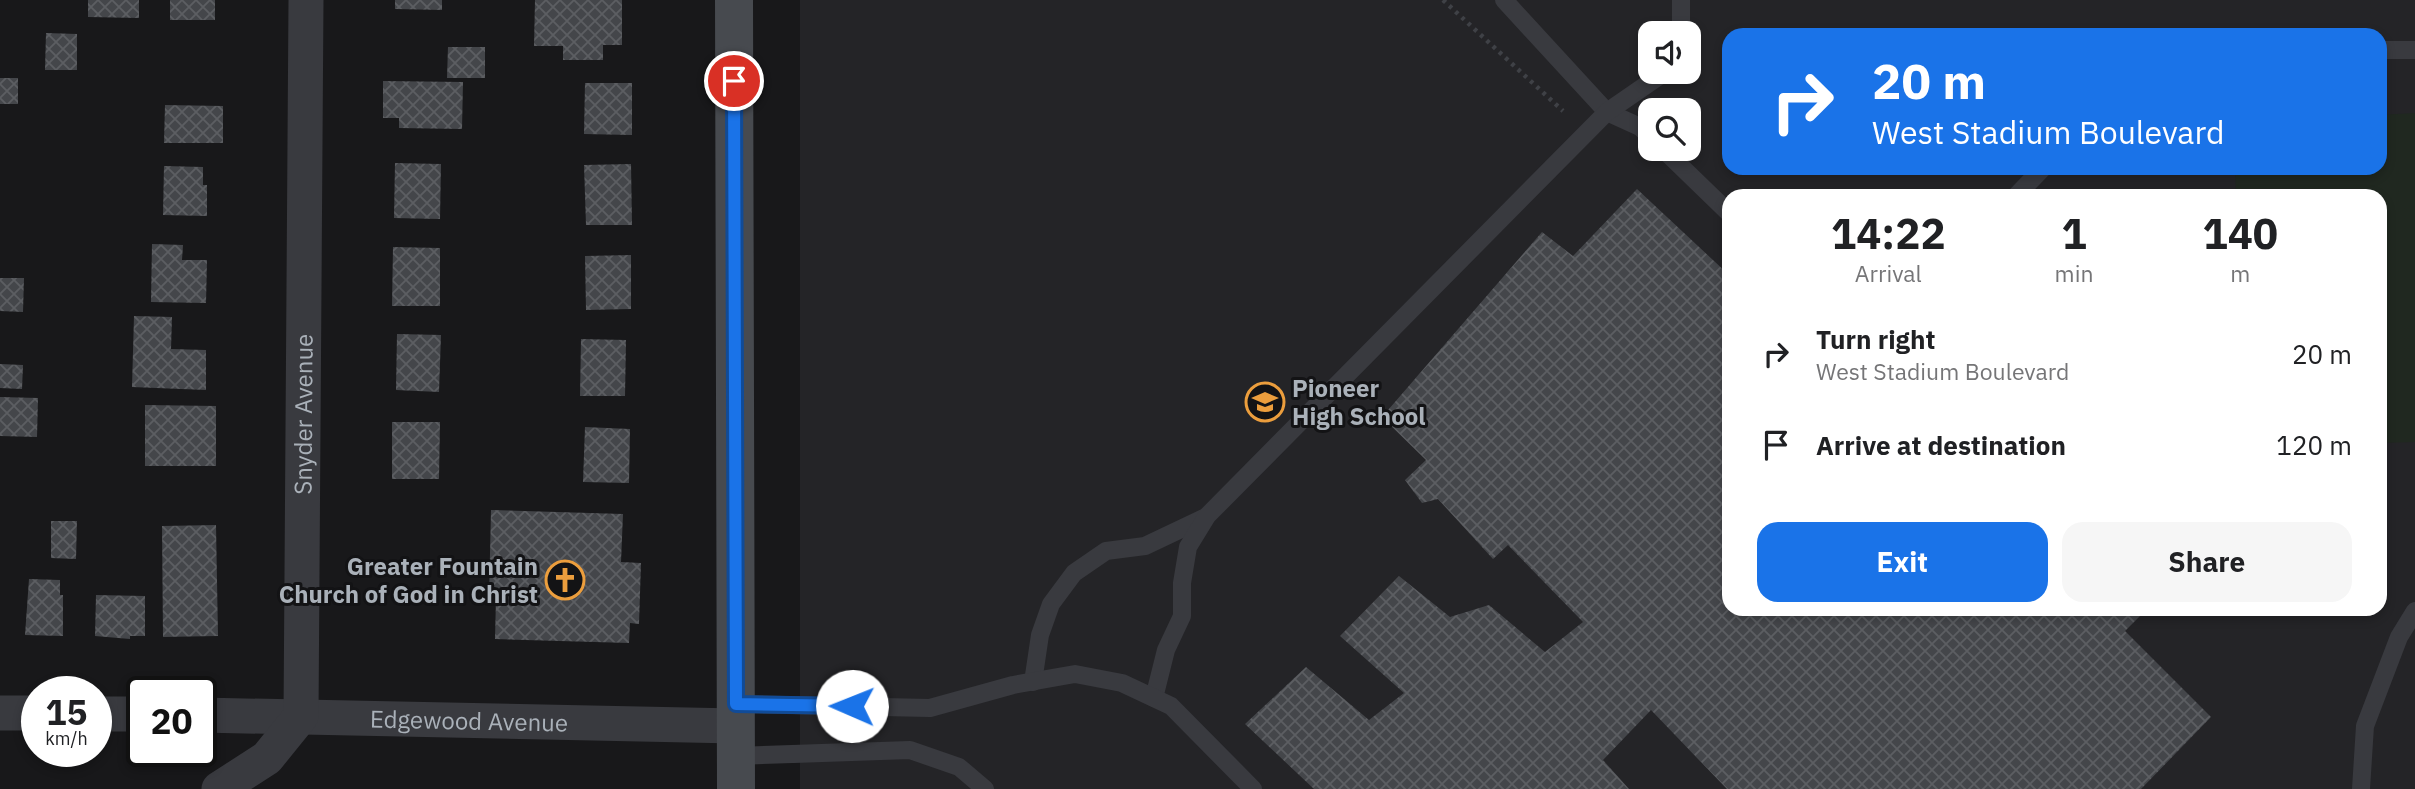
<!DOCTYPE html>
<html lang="en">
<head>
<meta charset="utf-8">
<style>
  body { margin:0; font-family:"IBM Plex Sans",sans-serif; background:#f6f6f6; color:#202124; height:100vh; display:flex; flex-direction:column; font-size:26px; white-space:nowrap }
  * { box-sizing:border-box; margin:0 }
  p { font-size:23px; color:#757577 }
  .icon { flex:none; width:38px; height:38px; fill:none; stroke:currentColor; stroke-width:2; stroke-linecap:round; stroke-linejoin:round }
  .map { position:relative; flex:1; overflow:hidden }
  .drawer { position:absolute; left:1722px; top:189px; width:665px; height:427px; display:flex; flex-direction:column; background:#fff; border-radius:21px; box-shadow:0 4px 10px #0003 }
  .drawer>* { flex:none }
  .hud { position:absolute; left:1722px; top:28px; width:665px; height:147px; border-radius:21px; box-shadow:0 4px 10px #0003; background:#1a73e8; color:#fff; overflow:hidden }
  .fabs { position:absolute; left:1638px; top:21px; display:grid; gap:14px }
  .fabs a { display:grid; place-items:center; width:63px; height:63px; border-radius:14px; background:#fff; box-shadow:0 4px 10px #0003; font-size:35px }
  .speed { position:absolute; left:21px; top:676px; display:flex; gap:14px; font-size:35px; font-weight:700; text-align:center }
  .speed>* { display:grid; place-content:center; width:91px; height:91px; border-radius:50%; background:#fff; box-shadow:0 4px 10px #0003; line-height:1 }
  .speed small { font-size:18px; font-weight:400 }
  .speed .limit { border:4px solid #111; border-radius:10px; background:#fff; color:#111 }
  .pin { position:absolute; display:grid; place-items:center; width:60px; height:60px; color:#fff; margin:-30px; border:4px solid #fff; border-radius:50%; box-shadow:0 2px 7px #0007 }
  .me { position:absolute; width:77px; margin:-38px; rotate:271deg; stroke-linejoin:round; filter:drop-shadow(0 0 5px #0008) }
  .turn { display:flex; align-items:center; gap:24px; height:147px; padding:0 35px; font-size:32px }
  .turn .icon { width:91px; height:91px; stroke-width:2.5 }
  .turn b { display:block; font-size:49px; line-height:60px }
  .eta { display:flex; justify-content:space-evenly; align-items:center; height:119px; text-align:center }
  .eta b { font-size:42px; font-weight:800; line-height:49px }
  .primary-button { display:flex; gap:14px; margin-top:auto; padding:14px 35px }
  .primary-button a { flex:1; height:80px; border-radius:21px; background:#1a73e8; color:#fff; font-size:28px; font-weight:800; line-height:80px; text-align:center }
  .primary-button a+a { background:#f6f6f6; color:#202124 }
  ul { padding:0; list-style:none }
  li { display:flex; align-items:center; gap:21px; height:91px; padding:0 35px }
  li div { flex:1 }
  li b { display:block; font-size:26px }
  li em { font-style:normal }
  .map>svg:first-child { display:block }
  .built { fill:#242427; fill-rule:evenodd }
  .green { fill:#202820 }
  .building { fill:url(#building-cross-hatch) }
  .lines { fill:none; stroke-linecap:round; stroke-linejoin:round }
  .path { stroke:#3f4146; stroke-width:4.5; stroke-dasharray:3.5 5; stroke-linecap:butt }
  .service { stroke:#393a3f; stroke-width:18 }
  .minor { stroke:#393a3f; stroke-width:35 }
  .secondary { stroke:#474a4f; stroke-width:38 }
  .route-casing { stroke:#114b97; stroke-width:18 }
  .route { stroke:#1a73e8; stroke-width:12 }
  .labels { text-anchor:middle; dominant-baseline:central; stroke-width:6; stroke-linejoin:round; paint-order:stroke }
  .poi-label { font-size:24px; font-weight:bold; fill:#aab1b9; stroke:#131315; text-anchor:start }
  .street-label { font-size:24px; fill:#aab1b9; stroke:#131315 }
</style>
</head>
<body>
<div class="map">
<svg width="2415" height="789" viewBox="0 0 2415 789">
  <defs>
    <pattern id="building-cross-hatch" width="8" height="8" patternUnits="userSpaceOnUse" patternTransform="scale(1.75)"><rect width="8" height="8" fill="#44464a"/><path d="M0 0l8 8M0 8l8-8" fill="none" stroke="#5c5e62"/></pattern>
  </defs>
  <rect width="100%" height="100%" fill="#18181a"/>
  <path class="built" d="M800,0H2415V789H800ZM1650,33H1689V72H1650ZM1729,35H2380V168H1729ZM1650,110H1689V149H1650ZM1729,196H2380V609H1729Z"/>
  <polygon class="green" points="2415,113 2415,442 2380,443 2380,196 2236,196 2235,168 2380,168 2380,115"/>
  <g class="building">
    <polygon points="88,0 139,0 139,18 88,17"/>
    <rect x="170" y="0" width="45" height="20"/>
    <polygon points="395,0 442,0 442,10 395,9"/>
    <polygon points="535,0 622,0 622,45 603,45 603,60 563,60 563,46 534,46"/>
    <polygon points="46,33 77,34 77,70 45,70"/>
    <polygon points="448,47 485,47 485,78 447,78"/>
    <rect x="0" y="78" width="18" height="26"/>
    <polygon points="383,81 463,82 462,129 399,128 399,118 383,118"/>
    <polygon points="585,83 632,83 632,135 584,134"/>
    <polygon points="165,105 223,106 223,143 164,143"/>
    <polygon points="395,163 441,164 440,219 394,218"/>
    <polygon points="631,164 632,225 586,225 584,165"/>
    <polygon points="164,166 203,167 203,185 207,185 207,216 163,215"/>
    <polygon points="1637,189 1729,275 1729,609 2147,609 2125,631 2211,717 2141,789 1727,789 1651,710 1603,760 1629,789 1314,789 1245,724 1306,667 1369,720 1404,693 1340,636 1399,576 1450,617 1489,605 1545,652 1583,622 1508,545 1493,559 1438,499 1422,503 1405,480 1426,460 1382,417 1542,232 1573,256"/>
    <polygon points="152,244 183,245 182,260 207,260 206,303 151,302"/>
    <polygon points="393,247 440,248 440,306 392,306"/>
    <polygon points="631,255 631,309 586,310 585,256"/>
    <polygon points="0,278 24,278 23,312 0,311"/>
    <polygon points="134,316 172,317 171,349 206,350 206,390 132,387"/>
    <polygon points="397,334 441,335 439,392 396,390"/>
    <polygon points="581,339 626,340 625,396 580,396"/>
    <polygon points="0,364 23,365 22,389 0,388"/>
    <polygon points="0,397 38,398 37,437 0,436"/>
    <polygon points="145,405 216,406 216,466 145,466"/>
    <polygon points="392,422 440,422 439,479 392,479"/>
    <polygon points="585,427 630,429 629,483 583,482"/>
    <polygon points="491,510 623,514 621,562 641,563 639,624 630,623 629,643 495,639 496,598 489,597"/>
    <polygon points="51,521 77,521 76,559 51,558"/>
    <polygon points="216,525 218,636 163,637 162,526"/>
    <polygon points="29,579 60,580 60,595 63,595 63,636 25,635"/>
    <polygon points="96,595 145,596 145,636 130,636 130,639 95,636"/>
  </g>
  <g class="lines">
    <polyline class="path" points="1443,0 1563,111"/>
    <g class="service">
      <polyline points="1504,0 1607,112 1640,127 1650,137"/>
      <polyline points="1681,33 1681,0"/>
      <polyline points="2380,50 2415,50"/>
      <polyline points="1663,149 1729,213"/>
      <polyline points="2016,196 2043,168"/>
      <polyline points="1033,682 1040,635 1051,604 1074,573 1106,551 1145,546 1204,518"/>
      <polyline points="1154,698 1166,650 1182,616 1182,583 1188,547 1207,516 1607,112 1665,72"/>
      <polyline points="736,704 930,708 1013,685 1075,674 1122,683 1171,706 1253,789"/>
      <polyline points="736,756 910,750 959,767 985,789"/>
      <polyline points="2361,789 2365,726 2399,637 2415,611"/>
    </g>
    <g class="minor">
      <polyline points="0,713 37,713"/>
      <polyline points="96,714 142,714"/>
      <path id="s1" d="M201,715L736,726"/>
      <path id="s2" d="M219,789L267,758L301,716L306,0"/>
    </g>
    <polyline class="secondary" points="734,0 736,789"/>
  </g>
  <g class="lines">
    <defs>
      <polyline id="route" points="734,81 736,704 852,706"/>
    </defs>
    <use href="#route" class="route-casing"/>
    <use href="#route" class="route"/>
  </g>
  <defs>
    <symbol id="school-ring" viewBox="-11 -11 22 22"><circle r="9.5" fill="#131315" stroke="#ec9e3d" stroke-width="1.5"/><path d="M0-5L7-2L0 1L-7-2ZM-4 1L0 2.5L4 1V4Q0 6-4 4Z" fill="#ec9e3d"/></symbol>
    <symbol id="church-ring" viewBox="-11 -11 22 22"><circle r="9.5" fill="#131315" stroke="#ec9e3d" stroke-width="1.5"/><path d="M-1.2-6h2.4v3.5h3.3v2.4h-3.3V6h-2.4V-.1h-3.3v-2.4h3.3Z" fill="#ec9e3d"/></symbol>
  </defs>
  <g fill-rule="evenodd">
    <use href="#school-ring" x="1243" y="380" width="44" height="44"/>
    <use href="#church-ring" x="543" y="558" width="44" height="44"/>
  </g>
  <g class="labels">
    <g class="poi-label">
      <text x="1292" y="388">Pioneer<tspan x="1292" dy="28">High School</tspan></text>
      <text x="538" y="566" text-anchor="end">Greater Fountain<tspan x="538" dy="28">Church of God in Christ</tspan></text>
    </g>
    <g class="street-label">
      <text stroke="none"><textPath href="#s2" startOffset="413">Snyder Avenue</textPath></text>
      <text stroke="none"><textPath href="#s1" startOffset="268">Edgewood Avenue</textPath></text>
    </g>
  </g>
</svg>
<div class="fabs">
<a><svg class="icon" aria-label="sound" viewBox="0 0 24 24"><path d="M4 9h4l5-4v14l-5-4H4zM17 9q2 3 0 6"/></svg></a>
<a><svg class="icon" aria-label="search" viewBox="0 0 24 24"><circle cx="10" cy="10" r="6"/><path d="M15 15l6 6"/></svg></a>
</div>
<div class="speed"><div>15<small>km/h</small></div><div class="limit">20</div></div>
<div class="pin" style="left:734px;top:81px;background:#d93025"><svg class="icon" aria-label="arrive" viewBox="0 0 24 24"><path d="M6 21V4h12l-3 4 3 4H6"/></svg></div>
<svg class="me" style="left:852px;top:706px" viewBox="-20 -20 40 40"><circle r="19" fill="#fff"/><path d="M0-13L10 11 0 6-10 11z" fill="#1a73e8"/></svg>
<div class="hud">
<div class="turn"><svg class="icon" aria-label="right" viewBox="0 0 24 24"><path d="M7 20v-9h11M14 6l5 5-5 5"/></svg><div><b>20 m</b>West Stadium Boulevard</div></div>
</div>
<section class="drawer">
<div class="eta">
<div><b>14:22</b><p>Arrival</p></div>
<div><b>1</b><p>min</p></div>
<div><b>140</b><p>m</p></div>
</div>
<ul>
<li><svg class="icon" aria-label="right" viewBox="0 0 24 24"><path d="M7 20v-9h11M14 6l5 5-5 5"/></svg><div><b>Turn right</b><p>West Stadium Boulevard</p></div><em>20 m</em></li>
<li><svg class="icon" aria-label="arrive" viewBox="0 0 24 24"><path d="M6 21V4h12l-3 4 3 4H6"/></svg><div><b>Arrive at destination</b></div><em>120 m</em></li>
</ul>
<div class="primary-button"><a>Exit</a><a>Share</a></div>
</section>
</div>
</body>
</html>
